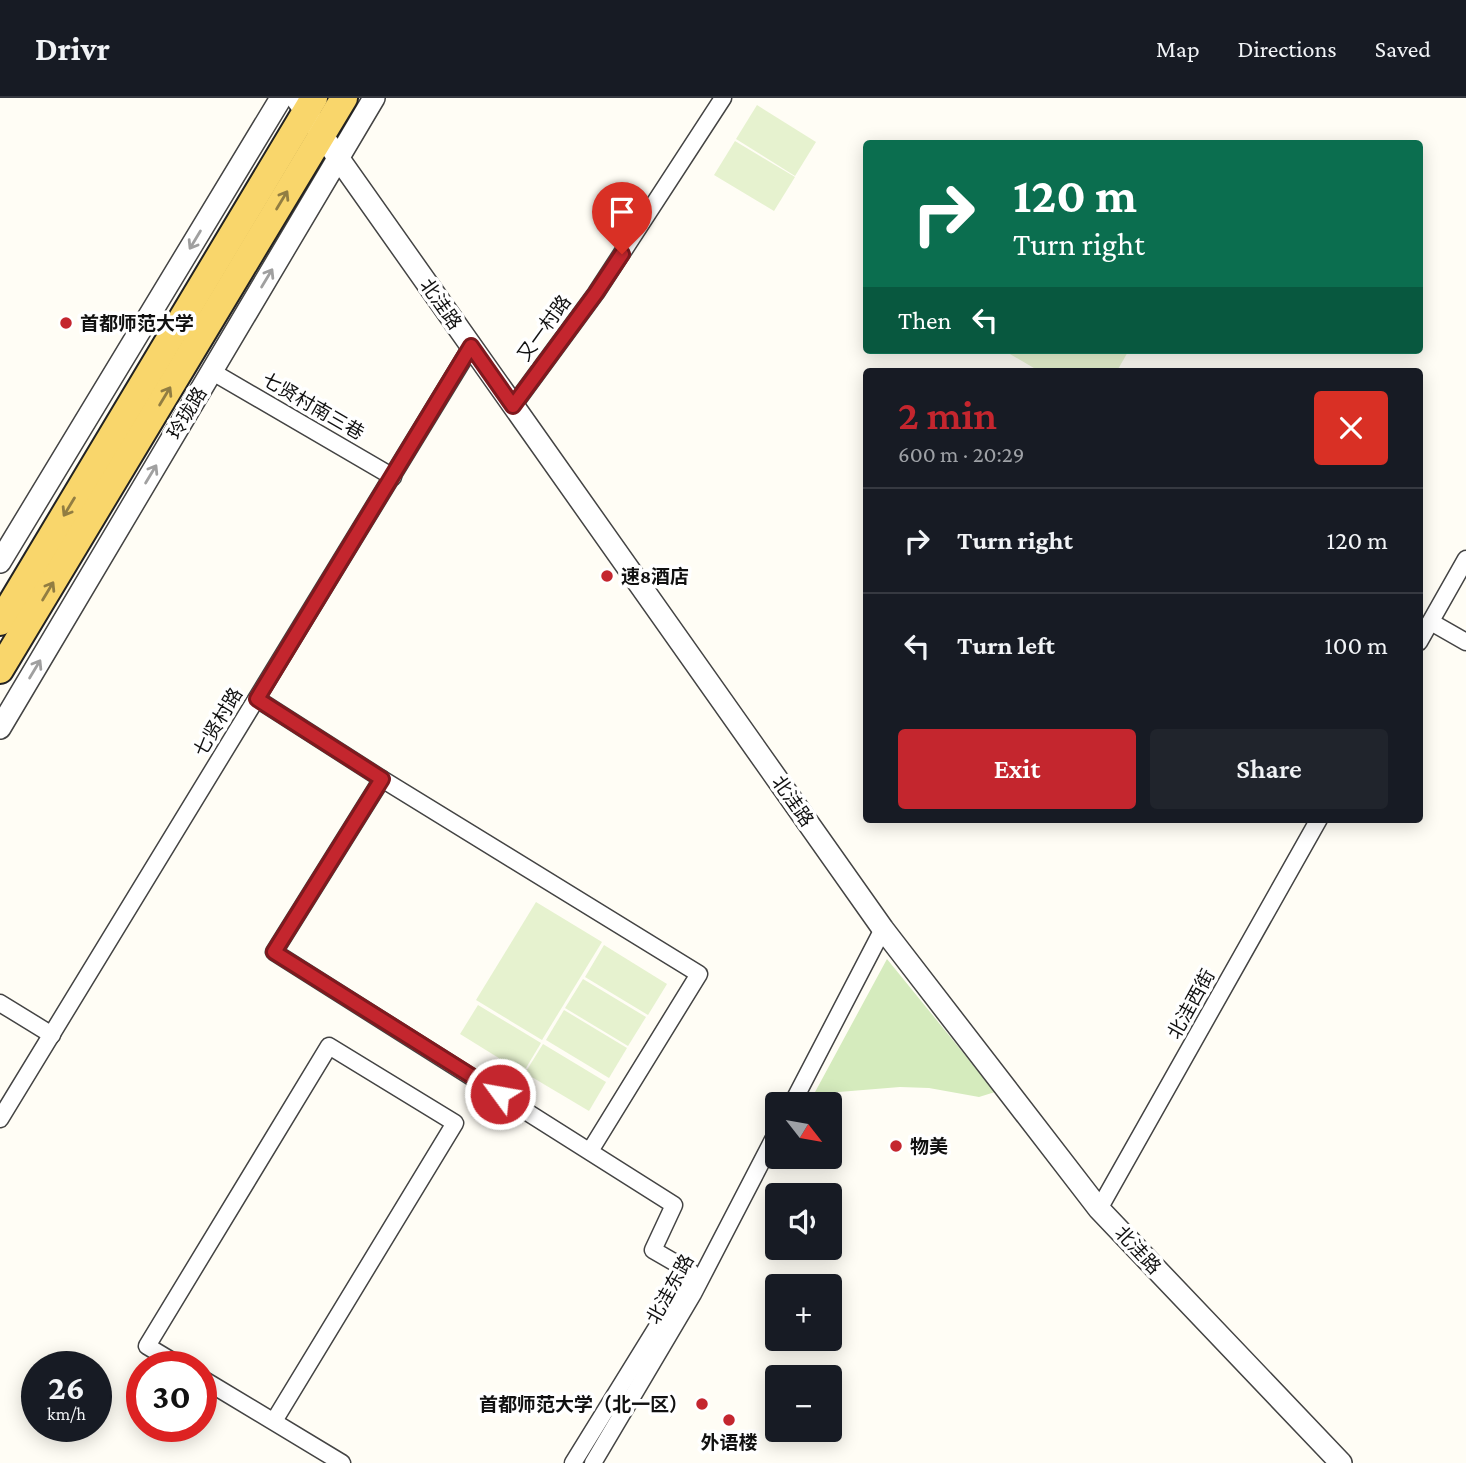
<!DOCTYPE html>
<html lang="en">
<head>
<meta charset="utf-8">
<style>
  body { margin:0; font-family:"Crimson Pro","Noto Sans SC",serif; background:#20242c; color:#f1f3f6; height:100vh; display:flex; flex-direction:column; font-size:26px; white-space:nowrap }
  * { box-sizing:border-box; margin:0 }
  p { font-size:23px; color:#9ea1a6 }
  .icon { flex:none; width:38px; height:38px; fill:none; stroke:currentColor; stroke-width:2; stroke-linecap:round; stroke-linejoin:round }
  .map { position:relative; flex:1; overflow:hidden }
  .panel { position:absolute; left:863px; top:270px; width:560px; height:455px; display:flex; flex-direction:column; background:#171b24; border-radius:7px; box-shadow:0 4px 18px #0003 }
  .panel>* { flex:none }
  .hud { position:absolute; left:863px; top:42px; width:560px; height:214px; border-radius:7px; box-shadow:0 4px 18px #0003; background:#0b6e4f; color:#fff; overflow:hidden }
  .needle { width:46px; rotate:121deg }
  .controls { position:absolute; left:765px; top:994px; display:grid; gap:14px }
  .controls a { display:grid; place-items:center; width:77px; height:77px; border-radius:7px; background:#171b24; box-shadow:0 4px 18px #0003; font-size:35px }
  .speed { position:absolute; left:21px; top:1253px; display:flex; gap:14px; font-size:35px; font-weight:700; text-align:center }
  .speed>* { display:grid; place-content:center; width:91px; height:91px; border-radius:50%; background:#171b24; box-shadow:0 4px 18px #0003; line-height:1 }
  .speed small { font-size:18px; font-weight:400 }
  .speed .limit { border:10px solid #d22; background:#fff; color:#111 }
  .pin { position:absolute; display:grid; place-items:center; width:60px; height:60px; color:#fff; margin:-72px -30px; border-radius:50% 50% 50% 0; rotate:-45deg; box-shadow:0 0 7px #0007 }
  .pin .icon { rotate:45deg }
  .me { position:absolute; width:77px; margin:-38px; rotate:302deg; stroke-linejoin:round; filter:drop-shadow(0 0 5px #0008) }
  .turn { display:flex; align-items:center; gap:24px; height:147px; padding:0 35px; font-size:32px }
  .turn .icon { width:91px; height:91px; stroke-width:2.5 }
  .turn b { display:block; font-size:49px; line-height:60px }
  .then { display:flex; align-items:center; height:66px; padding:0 35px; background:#0003; gap:14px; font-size:26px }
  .round { display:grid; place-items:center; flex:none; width:74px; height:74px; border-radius:7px; background:#20242c }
  .summary { display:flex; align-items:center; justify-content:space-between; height:119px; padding:0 35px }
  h1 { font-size:42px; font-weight:600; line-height:52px; color:#c4262e }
  .primary-button { display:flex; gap:14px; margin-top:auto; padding:14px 35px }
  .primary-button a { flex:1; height:80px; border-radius:7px; background:#c4262e; color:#fff; font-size:28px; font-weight:600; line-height:80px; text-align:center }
  .primary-button a+a { background:#20242c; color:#f1f3f6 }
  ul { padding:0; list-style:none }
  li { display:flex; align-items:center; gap:21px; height:105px; padding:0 35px; border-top:2px solid #363941 }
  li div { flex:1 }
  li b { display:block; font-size:26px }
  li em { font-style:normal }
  header { display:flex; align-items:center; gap:42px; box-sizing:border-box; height:98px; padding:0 35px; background:#171b24; border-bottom:2px solid #363941 }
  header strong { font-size:33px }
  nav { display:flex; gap:38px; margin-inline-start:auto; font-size:24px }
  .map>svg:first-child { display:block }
  .green { fill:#d5ebbd }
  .pitch { fill:#e6f2cf }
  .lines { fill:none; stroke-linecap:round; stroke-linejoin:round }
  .minor-casing { stroke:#444; stroke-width:19 }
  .tertiary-casing { stroke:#444; stroke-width:24 }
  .primary-casing { stroke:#222; stroke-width:30 }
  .minor { stroke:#fff; stroke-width:16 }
  .tertiary { stroke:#fff; stroke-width:21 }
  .primary { stroke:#f9d66b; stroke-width:26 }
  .oneway { stroke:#917d42 }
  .oneway2 { stroke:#a0a0a0 }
  .route-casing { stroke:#7f191e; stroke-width:18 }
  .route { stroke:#c4262e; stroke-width:12 }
  .poi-dot { fill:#c4262e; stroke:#fff; stroke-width:2.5 }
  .labels { text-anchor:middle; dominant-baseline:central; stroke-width:7; stroke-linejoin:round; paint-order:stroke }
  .street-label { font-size:19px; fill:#111; stroke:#fff }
  .poi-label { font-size:19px; font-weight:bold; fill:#111; stroke:#fff; text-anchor:start }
</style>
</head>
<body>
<header>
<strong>Drivr</strong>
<nav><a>Map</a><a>Directions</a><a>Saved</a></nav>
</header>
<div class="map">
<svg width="1466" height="1365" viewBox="0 0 1466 1365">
  <rect width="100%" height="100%" fill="#fffdf5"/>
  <polygon class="green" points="887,861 995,994 979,999 929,990 900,989 814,996"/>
  <g class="pitch">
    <polygon points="757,7 816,44 795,78 736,41"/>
    <polygon points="735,43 795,79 774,113 714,77"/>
    <polygon points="1003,252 1129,252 1117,273 1039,273"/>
    <polygon points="536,804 602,844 542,942 476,902"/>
    <polygon points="604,847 667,886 648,917 585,879"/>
    <polygon points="583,881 646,919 628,948 565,910"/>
    <polygon points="478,907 541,945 523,975 460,936"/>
    <polygon points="564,912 627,950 609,980 546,942"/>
    <polygon points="543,946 606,984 589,1013 525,975"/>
  </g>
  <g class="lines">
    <defs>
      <g id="minor">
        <polyline points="211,273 393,379"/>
        <polyline points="513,308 596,195 723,0"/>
        <polyline points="1431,524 1466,544"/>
        <polyline points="1419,544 1466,461"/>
        <polyline points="257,601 382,681"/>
        <polyline points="0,905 52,937"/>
        <polyline points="792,1006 883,831"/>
        <polyline points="0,1021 471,249"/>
        <polyline points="1099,1111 1319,721"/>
        <polyline points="182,1269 147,1248 329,948 455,1025 274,1323"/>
        <polyline points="201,1280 342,1365"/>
        <polyline points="573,1365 691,1174 653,1152 674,1107 274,854 382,681 699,876 590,1053"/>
        <polyline points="593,1365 693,1196 777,1034"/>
      </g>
      <g id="tertiary">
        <polyline points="296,0 883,831 1099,1111 1341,1365"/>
        <polyline points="0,464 281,0"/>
        <polyline points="0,630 374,0"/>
      </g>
      <g id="primary">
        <polyline points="0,524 314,0"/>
        <polyline points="0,572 344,0"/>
      </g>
    </defs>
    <use href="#minor" class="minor-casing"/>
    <use href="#tertiary" class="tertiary-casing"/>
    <use href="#primary" class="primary-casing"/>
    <use href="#minor" class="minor"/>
    <use href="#tertiary" class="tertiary"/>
    <use href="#primary" class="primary"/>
  </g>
  <defs><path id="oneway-shaft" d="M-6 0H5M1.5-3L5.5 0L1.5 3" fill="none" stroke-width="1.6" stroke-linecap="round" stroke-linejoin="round" transform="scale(1.75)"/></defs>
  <g class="oneway">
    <use href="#oneway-shaft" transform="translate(282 102) rotate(-59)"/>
    <use href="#oneway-shaft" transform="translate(165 298) rotate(-59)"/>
    <use href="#oneway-shaft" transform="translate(69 409) rotate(121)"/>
    <use href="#oneway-shaft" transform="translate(48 493) rotate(-59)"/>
  </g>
  <g class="oneway2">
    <use href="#oneway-shaft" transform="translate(195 142) rotate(121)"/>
    <use href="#oneway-shaft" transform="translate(267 180) rotate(-59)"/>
    <use href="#oneway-shaft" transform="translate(151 376) rotate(-59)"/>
    <use href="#oneway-shaft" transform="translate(35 571) rotate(-59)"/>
  </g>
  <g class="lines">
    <defs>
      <polyline id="route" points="500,996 274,854 382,681 257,601 471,248 513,308 596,195 622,156"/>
    </defs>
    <use href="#route" class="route-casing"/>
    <use href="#route" class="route"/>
  </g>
  <g class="poi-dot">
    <circle cx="66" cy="225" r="7"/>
    <circle cx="607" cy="478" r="7"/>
    <circle cx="896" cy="1048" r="7"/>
    <circle cx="702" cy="1306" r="7"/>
    <circle cx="729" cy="1322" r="7"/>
  </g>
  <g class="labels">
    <g class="street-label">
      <text transform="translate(441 206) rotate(55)">北洼路</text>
      <text transform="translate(544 230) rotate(-54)">又一村路</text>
      <text transform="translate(313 308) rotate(30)">七贤村南三巷</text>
      <text transform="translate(187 315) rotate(-59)">玲珑路</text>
      <text transform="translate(218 624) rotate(-59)">七贤村路</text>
      <text transform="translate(793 703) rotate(55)">北洼路</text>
      <text transform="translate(1191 906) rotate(-61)">北洼西街</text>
      <text transform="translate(1138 1152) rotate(47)">北洼路</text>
      <text transform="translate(670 1191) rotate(-61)">北洼东路</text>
    </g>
    <g class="poi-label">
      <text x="80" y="225">首都师范大学</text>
      <text x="621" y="478">速8酒店</text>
      <text x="910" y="1048">物美</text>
      <text x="688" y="1306" text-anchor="end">首都师范大学（北一区）</text>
      <text x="729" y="1344" text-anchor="middle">外语楼</text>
    </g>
  </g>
</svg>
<div class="controls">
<a><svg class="needle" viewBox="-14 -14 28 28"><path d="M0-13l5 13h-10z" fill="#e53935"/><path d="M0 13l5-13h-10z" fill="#9ea1a6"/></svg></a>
<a><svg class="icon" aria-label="sound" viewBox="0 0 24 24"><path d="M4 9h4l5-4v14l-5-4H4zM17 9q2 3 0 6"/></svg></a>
<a>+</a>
<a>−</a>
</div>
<div class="speed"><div>26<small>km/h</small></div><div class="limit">30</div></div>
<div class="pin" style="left:622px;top:156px;background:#d93025"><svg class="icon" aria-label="arrive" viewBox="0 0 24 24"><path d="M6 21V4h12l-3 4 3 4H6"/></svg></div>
<svg class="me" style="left:500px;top:996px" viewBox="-20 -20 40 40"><circle r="17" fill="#c4262e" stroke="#fff" stroke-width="3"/><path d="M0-11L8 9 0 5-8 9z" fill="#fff"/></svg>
<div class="hud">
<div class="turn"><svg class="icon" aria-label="right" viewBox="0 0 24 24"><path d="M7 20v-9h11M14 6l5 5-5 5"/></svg><div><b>120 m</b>Turn right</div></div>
<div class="then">Then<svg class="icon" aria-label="left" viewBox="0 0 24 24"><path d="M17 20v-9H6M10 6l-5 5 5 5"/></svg></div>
</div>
<section class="panel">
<div class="summary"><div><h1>2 min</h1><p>600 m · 20:29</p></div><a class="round" style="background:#d93025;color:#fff"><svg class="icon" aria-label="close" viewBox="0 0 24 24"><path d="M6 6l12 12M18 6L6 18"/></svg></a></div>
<ul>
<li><svg class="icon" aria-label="right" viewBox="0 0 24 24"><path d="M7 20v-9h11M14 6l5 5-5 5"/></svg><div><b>Turn right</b></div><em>120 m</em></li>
<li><svg class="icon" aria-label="left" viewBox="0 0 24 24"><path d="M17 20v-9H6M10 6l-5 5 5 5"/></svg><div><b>Turn left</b></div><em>100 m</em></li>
</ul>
<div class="primary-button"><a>Exit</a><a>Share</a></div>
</section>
</div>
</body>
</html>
